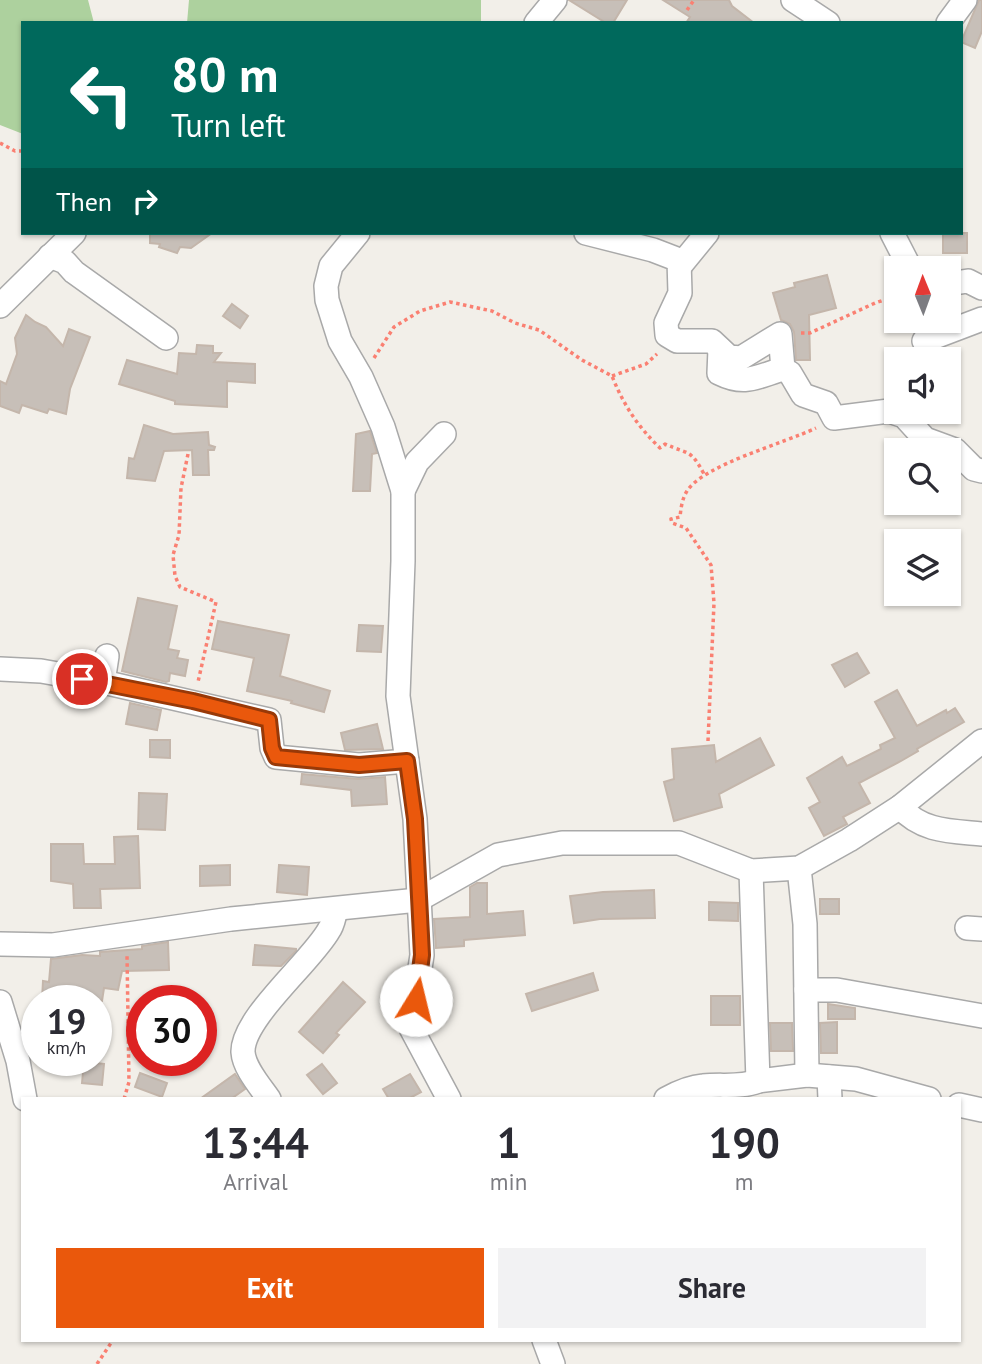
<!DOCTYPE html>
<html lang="en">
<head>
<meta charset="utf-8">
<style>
  body { margin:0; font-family:"PT Sans",sans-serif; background:#f2f2f3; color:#2b2b33; height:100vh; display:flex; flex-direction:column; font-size:26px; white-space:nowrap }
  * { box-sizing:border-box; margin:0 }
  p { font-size:23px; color:#7c7c81 }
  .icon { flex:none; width:38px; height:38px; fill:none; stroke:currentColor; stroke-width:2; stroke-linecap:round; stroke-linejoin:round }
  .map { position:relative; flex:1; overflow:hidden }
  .sheet { position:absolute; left:21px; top:1097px; width:940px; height:245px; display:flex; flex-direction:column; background:#fff; border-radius:0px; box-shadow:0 2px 5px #0004 }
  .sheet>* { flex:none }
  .guide { position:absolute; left:21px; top:21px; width:942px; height:214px; border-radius:0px; box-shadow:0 2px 5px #0004; background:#00695c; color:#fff; overflow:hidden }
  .needle { width:46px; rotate:359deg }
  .controls { position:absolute; left:884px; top:256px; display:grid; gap:14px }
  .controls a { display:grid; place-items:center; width:77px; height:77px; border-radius:0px; background:#fff; box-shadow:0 2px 5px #0004; font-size:35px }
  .speed { position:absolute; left:21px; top:985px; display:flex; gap:14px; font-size:35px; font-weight:700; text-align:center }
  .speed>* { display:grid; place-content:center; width:91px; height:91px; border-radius:50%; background:#fff; box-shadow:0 2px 5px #0004; line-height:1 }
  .speed small { font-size:18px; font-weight:400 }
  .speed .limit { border:10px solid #d22; background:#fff; color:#111 }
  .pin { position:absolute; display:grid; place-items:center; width:60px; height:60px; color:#fff; margin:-30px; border:4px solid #fff; border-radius:50%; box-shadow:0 2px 7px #0007 }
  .me { position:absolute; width:77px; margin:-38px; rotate:9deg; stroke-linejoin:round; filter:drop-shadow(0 0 5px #0008) }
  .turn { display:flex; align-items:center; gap:24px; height:147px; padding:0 35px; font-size:32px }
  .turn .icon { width:91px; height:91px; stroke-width:2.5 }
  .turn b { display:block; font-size:49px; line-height:60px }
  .then { display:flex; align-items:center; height:66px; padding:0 35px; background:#0003; gap:14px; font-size:26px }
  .eta { display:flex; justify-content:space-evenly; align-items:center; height:119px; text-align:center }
  .eta b { font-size:42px; font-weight:800; line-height:49px }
  .cta { display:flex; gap:14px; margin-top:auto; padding:14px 35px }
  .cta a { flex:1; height:80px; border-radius:0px; background:#ea580c; color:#fff; font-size:28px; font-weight:800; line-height:80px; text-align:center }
  .cta a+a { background:#f2f2f3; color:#2b2b33 }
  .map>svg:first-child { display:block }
  .forest { fill:#add19e }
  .building { fill:#c7bfb8; stroke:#c4b6ab; stroke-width:2 }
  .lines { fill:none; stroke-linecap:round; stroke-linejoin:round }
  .minor-casing { stroke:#a9a9a9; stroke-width:26 }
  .path { stroke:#fa8072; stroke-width:3.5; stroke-dasharray:3.5 3.5; stroke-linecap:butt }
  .minor { stroke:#fff; stroke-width:23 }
  .route-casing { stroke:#983908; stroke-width:18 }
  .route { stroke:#ea580c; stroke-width:12 }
</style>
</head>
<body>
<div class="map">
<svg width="982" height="1364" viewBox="0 0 982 1364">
  <rect width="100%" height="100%" fill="#f2efe9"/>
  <g class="forest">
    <polygon points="0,0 88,0 94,23 23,23 23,134 0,125"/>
    <polygon points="189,0 481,0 481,23 187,23"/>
  </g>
  <g class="building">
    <polygon points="569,0 627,0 613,23 606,23"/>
    <polygon points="663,0 729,0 732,6 754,23 686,23 690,17"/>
    <polygon points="979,0 982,0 982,31 975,48 961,42"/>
    <polygon points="150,233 212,233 191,248 180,247 177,253 159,247 160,244 150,243"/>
    <rect x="943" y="233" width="24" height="20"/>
    <polygon points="827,275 836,308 809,315 810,360 796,360 794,332 790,324 781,320 773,293 795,287 794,283"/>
    <polygon points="232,304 248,316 240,328 223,316"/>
    <polygon points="26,315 35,322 46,327 63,346 69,329 90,337 70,389 66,414 49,409 47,413 22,405 19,413 0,406 0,381 6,384 17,354 15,338"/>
    <polygon points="197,345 213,346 213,353 221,353 214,362 255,364 255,383 227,381 227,407 175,404 175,401 119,384 127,360 177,374 179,353 196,354"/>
    <polygon points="144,425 173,434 208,432 209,445 215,447 214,450 208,450 209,475 193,475 192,450 164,451 155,481 127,478 129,458 134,459"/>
    <polygon points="370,431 377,453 372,454 370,491 353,491 356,434"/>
    <polygon points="138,598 177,606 168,649 179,651 177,658 188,660 185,676 170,673 169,681 166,682 122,671"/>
    <polygon points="218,621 289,635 280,676 330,691 324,712 291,703 292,701 247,691 254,658 212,649"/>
    <polygon points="359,625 383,626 381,652 357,651"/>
    <polygon points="857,653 869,673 845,687 832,665"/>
    <polygon points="897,690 917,726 946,710 947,713 955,708 964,722 917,749 918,751 901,761 859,783 870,803 843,817 847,824 824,836 809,808 820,802 807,778 842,757 847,766 881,749 880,745 895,738 875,702"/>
    <polygon points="130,703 161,710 157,730 126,724"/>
    <polygon points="377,724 383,749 345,750 341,733"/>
    <polygon points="760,738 774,765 719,794 722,807 674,821 664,782 674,779 672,749 714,745 716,762"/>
    <polygon points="150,740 170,740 170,758 150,757"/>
    <polygon points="302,774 358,779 385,777 387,804 352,806 351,790 301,784"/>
    <polygon points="139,793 167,794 165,830 138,829"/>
    <polygon points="138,836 140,888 100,889 101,908 74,908 73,884 51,881 51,844 83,844 84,864 115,864 114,837"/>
    <polygon points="230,865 230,885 200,886 200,866"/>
    <polygon points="279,865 309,867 307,895 277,892"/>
    <polygon points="477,883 487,883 487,914 523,911 525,935 464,940 464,946 436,948 434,919 470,917 470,887"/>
    <polygon points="654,890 655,918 600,919 574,923 570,896 603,892"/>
    <rect x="820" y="899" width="19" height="15"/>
    <polygon points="709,902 738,903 738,921 709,920"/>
    <polygon points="168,942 169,970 122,971 118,990 104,988 102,1001 42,1000 43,981 49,982 51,959 82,955 100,956 100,952 142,949 142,946"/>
    <polygon points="255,945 296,949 296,951 281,966 253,965"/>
    <polygon points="593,973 598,990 532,1011 526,994"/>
    <polygon points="343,982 365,1002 336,1033 339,1035 323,1053 299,1032"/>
    <rect x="711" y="996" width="29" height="29"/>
    <polygon points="828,1004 855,1008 855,1019 828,1019"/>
    <polygon points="837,1022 837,1053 821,1053 820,1023"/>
    <polygon points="770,1023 792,1023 793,1051 771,1051"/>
    <polygon points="84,1062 104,1064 102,1085 82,1083"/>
    <polygon points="322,1064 337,1083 323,1094 307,1075"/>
    <polygon points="140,1073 167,1083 162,1097 135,1087"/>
    <polygon points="235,1074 245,1089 231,1099 200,1099"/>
    <polygon points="410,1074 421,1092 408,1099 389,1099 383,1089"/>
  </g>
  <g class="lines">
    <defs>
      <g id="minor">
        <polyline points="793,0 828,23"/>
        <polyline points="536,23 555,0"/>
        <polyline points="948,23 965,0"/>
        <polyline points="358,233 331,266 326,286 327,300 340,341 361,377 383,427 403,491 403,561 398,696 415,819 422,955 411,1028 449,1099"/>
        <polyline points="586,233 653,250 679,260 680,293 666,323 667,335 677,341 712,341 729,357 741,358 780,334 783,369"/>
        <polyline points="892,233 910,268"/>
        <polyline points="50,256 65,262 74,272 166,338"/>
        <polyline points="680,266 707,233"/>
        <polyline points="948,284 968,281 982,288"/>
        <polyline points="0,306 74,233"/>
        <polyline points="924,341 982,319"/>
        <path d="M720,349L719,373C745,386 756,377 783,369"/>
        <polyline points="783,369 790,373 803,395 826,403 834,418 889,411 904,416 925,439 955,450 974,469 982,471"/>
        <polyline points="403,491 417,462 444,434"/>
        <polyline points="0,669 41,671 103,682 269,720 272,748 276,757 359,765 407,761"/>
        <polyline points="103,682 107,656"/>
        <path d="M900,807C922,832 951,831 982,834"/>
        <polyline points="799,868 805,924 807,1075"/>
        <polyline points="751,871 758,1081 807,1075 856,1079 929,1099"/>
        <polyline points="967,928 982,929"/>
        <polyline points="0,944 53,945 231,919 418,900 498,855 562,843 679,843 751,871 799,868 849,840 900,807 982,741"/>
        <polyline points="806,990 837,990 982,1016"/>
        <polyline points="0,1002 18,1061 25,1099"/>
        <polyline points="829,1077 830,1099"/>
        <path d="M269,1099C260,1086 244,1068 243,1052C242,1018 312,961 329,930C333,925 334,916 336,910"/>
        <path d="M666,1099C677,1093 690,1087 703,1086C722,1084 741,1088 758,1081"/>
        <polyline points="959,1105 982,1110"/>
        <polyline points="544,1340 553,1364"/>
      </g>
    </defs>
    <use href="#minor" class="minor-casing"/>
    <g class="path">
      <polyline points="687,10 694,0"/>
      <polyline points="0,143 15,151 23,151"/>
      <polyline points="801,333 810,333 875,303 896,296"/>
      <path d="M374,358L394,327L420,311L450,302L492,311L515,323L539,330L582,360L612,376C623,404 638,427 660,448L665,444C689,455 690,448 704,474"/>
      <polyline points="612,376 646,364 657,354"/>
      <polyline points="188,454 181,488 179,535 173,555 175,576 180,587 216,602 198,682"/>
      <path d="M708,741L714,603L711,565L686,528L672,523L671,519L680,517C681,508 682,499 687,491C703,465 785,443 816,428"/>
      <polyline points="124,1099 129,1082 127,954"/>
      <polyline points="97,1364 113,1340"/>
    </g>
    <use href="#minor" class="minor"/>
  </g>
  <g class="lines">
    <defs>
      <polyline id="route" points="82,679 193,701 269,720 272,748 276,757 359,765 407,761 415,819 422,955 416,1000"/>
    </defs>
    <use href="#route" class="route-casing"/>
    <use href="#route" class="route"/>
  </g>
</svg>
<div class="controls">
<a><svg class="needle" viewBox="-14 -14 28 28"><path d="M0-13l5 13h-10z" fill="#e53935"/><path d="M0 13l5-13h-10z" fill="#7c7c81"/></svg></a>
<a><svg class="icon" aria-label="sound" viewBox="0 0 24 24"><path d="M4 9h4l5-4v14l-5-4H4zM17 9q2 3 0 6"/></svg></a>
<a><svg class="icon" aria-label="search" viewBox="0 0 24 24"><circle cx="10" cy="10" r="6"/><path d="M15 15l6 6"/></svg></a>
<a><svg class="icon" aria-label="layers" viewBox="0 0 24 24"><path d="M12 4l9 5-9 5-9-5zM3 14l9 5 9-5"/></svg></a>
</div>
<div class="speed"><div>19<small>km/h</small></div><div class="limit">30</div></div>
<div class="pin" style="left:82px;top:679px;background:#d93025"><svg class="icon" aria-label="arrive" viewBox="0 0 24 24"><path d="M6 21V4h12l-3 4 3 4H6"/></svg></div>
<svg class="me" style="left:416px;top:1000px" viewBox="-20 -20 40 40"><circle r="19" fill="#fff"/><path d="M0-13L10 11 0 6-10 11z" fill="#ea580c"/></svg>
<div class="guide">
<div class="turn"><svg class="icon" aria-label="left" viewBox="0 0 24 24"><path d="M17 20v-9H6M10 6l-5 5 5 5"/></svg><div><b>80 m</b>Turn left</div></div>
<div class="then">Then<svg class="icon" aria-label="right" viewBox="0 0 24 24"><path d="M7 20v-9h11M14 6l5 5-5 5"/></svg></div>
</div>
<section class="sheet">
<div class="eta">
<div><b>13:44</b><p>Arrival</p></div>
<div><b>1</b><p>min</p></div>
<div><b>190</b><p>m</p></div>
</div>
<div class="cta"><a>Exit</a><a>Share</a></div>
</section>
</div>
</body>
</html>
